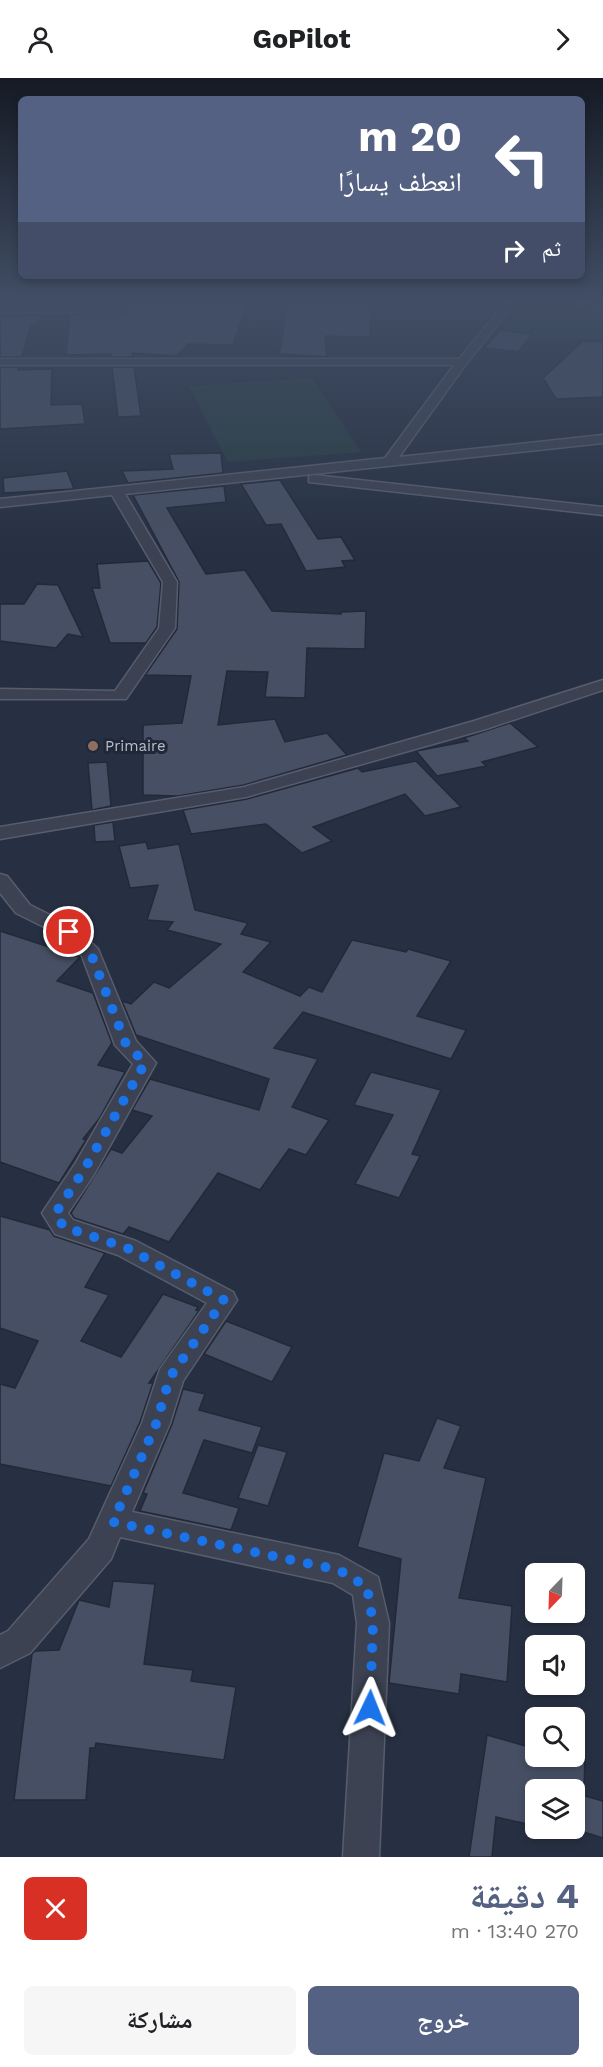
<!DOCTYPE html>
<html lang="ar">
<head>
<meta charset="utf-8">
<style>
  body { margin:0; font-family:"Work Sans","Noto Naskh Arabic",sans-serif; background:#f6f6f6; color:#202124; direction:rtl; height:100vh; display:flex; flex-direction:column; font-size:22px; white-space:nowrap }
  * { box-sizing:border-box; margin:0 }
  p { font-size:20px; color:#757577 }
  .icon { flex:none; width:33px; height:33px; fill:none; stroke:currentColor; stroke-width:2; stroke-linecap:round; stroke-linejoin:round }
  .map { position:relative; height:1779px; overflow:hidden; direction:ltr }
  .panel { display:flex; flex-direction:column; background:#fff; flex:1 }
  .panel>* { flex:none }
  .top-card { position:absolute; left:18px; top:18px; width:567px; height:183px; border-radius:9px; box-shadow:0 3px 9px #0003; direction:rtl; background:#546182; color:#fff; overflow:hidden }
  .needle { width:39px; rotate:203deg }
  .fabs { position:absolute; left:525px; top:1485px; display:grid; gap:12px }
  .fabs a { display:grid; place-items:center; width:60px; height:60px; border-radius:9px; background:#fff; box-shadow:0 3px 9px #0003; font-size:30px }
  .pin { position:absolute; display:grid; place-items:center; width:51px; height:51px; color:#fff; margin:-26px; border:3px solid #fff; border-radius:50%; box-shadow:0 2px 6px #0007 }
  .me { position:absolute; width:66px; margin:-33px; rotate:2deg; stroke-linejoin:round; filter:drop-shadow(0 0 4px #0008) }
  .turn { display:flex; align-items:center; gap:21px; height:126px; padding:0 24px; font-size:27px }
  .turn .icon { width:78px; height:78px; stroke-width:2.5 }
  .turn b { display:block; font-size:42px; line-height:51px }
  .then { display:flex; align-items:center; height:57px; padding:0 24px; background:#0003; gap:12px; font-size:22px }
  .round { display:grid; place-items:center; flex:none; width:63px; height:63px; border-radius:9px; background:#f6f6f6 }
  .headline { display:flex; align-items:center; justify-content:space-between; height:102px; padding:0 24px }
  h1 { font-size:36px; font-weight:700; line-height:45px; color:#546182 }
  .cta { display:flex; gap:12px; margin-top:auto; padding:12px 24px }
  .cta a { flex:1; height:69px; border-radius:9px; background:#546182; color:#fff; font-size:24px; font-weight:700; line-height:69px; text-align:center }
  .cta a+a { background:#f6f6f6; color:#202124 }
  header { display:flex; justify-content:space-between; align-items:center; height:78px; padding:0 24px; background:#fff; font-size:27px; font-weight:700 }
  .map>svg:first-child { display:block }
  .green { fill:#293d43 }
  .building { fill:#464f64; stroke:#222939; stroke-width:1.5 }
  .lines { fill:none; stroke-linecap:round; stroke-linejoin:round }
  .street-casing { stroke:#575d6c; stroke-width:3 }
  .street { fill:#3c4252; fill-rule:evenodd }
  .route { stroke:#1a73e8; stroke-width:10; stroke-dasharray:0 18 }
  .education-dot { fill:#8d6e63; stroke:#202737; stroke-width:2 }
  .labels { text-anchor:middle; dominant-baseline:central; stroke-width:6; stroke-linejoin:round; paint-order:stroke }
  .poi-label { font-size:15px; fill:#b9becc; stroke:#202737; text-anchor:start }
</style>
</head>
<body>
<header><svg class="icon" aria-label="forward" viewBox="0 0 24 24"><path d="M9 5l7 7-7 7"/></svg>GoPilot<svg class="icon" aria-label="person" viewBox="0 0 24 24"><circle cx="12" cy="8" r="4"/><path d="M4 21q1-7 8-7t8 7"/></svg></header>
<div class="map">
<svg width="603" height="1779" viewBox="0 0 603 1779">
  <rect width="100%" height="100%" fill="#273042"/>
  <g class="green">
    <polygon points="521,224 603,224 603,261 530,261 519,274 484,271"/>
    <polygon points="312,300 361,374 228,384 189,308"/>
  </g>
  <g class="building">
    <polygon points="138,224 248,224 233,267 188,266 177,278 132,275 133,279 111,279 111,276 66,277 70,236 132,235"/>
    <polygon points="288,224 371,227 370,259 325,258 327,279 279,276"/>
    <polygon points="0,237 42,237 36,247 31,247 22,279 0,279"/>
    <polygon points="500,252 533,256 518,274 484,270"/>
    <polygon points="583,263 603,264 603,319 556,321 543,300"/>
    <polygon points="0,289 19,289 18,292 52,291 51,327 82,326 85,346 0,351"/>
    <polygon points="112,289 134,289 141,338 118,339"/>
    <polygon points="221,375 223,395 128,405 122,393 173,391 169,376"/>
    <polygon points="67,393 74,411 4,415 3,400"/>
    <polygon points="280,402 318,461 341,459 355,482 342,483 345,489 306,493 281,446 266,447 241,406"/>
    <polygon points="224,408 226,424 167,430 206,496 245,492 272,533 341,536 341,534 366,533 365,571 307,570 305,620 265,619 268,594 227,593 218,647 275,641 285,664 327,655 347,677 244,707 178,718 143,717 143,647 182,645 191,598 145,597 177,551 179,504 133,417"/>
    <polygon points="148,483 161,505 157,549 146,565 110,565 92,510 100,510 97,486"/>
    <polygon points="37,506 58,507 83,559 68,556 56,570 0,563 0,526 24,526"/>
    <polygon points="510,645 538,669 482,684 486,688 437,698 416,673 468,663 464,660"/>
    <polygon points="416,683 461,729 425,738 405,716 313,749 332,763 302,775 266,746 191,756 183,732 247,721 358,690 362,694"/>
    <polygon points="107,684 111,728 92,732 88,685"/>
    <polygon points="113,744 115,763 95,764 94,747"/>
    <polygon points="146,764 148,771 179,766 195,832 248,845 241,856 271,864 243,894 300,918 309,909 322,914 352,862 406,874 408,871 451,883 417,938 466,952 451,981 303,934 274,970 318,981 292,1029 329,1042 306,1077 289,1071 260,1112 218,1095 169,1164 129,1149 123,1156 74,1140 71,1135 111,1071 122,1075 152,1038 132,1032 150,1001 259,1032 269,1001 136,957 122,923 131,926 154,904 169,910 221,866 167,852 173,844 147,842 158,807 130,810 119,768"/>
    <polygon points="0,853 80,879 57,903 93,915 112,965 98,987 125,994 99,1041 83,1061 86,1062 59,1105 0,1084"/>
    <polygon points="371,994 441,1012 412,1076 420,1078 399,1120 355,1106 393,1037 354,1027"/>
    <polygon points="0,1138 50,1152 54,1158 105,1175 85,1209 109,1217 81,1263 121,1279 163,1216 198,1229 196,1232 199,1233 149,1305 153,1305 140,1344 111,1408 0,1386 0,1306 15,1310 38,1263 0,1250"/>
    <polygon points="226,1243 292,1269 272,1304 204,1276"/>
    <polygon points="183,1311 205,1316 199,1332 262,1349 252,1375 204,1362 183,1415 239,1430 231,1452 140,1433 147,1416 143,1415 172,1346"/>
    <polygon points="437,1340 461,1348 444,1390 486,1400 459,1520 512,1528 507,1604 461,1596 459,1616 389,1605 401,1481 357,1469 384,1375 419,1383"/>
    <polygon points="258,1367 287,1374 268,1428 238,1420"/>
    <polygon points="113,1503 155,1506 144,1586 193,1592 191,1603 236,1609 224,1682 96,1665 95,1670 90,1670 86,1722 14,1722 32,1576 35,1573 59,1572 79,1522 109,1529"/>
    <polygon points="487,1657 536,1671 536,1678 585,1678 584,1712 536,1712 536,1748 496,1739 492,1779 469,1779"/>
    <polygon points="574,1715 603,1723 603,1760 574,1751"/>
  </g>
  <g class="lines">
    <defs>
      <g id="street">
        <polygon points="126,224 136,224 132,233 0,235 0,229 125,228"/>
        <polygon points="506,224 516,224 466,286 399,379 603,357 603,365 125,416 177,504 175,550 126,621 0,621 0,611 115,613 159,550 163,504 112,417 0,429 0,421 385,380 454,287 0,287 0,281 459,281"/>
        <polygon points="577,224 603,228 603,234 579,226"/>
        <polygon points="314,397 603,429 603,437 309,404 309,398"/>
        <polygon points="603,602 603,612 486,651 246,719 0,761 0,749 244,709 474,643"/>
        <polygon points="0,796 7,798 30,827 76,850 98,871 136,963 156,985 93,1098 68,1135 73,1142 136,1163 233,1214 237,1222 183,1303 170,1345 132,1434 339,1477 378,1499 389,1545 379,1779 343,1779 357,1545 353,1517 333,1505 120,1459 111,1481 30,1575 0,1590 0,1557 8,1553 89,1461 142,1345 160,1291 207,1225 118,1177 55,1156 42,1135 75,1086 133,986 115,967 82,878 62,858 16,835 0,815"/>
      </g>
    </defs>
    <use href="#street" class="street-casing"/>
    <use href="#street" class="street"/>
  </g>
  <linearGradient id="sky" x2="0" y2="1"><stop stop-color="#151a24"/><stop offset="0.47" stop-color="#414e65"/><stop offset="1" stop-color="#414e65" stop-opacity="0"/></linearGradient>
  <rect width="603" height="473" fill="url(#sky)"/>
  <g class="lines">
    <polyline class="route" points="69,854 91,876 126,966 145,985 84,1092 55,1136 64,1149 127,1170 224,1222 170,1299 156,1346 113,1444 339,1492 367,1509 373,1545 370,1630"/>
  </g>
  <circle class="education-dot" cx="93" cy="668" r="6"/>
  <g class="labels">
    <g class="poi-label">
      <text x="105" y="668">Primaire</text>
    </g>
  </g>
</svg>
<div class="fabs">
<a><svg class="needle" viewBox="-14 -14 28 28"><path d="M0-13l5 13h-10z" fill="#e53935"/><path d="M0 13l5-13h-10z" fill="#757577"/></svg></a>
<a><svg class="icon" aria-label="sound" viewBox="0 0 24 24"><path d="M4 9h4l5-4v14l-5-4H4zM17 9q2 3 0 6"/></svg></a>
<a><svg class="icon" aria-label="search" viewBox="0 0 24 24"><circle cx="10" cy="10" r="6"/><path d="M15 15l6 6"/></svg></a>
<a><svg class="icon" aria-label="layers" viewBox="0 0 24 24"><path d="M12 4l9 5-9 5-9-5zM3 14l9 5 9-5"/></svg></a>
</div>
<div class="pin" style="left:69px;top:854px;background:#d93025"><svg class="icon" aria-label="arrive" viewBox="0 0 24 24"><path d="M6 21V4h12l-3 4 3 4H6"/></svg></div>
<svg class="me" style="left:370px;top:1630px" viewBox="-20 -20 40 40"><path d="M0-17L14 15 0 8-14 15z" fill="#1a73e8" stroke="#fff" stroke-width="4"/></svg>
<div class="top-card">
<div class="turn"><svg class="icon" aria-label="left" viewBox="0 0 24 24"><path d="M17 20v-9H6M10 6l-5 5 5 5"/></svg><div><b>20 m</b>انعطف يسارًا</div></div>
<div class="then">ثم<svg class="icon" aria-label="right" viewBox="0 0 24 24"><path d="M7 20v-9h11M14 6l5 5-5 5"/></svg></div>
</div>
</div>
<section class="panel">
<div class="headline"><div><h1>4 دقيقة</h1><p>270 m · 13:40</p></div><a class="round" style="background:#d93025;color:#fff"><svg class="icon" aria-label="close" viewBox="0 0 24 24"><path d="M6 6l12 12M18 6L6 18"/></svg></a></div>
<div class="cta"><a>خروج</a><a>مشاركة</a></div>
</section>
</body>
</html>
